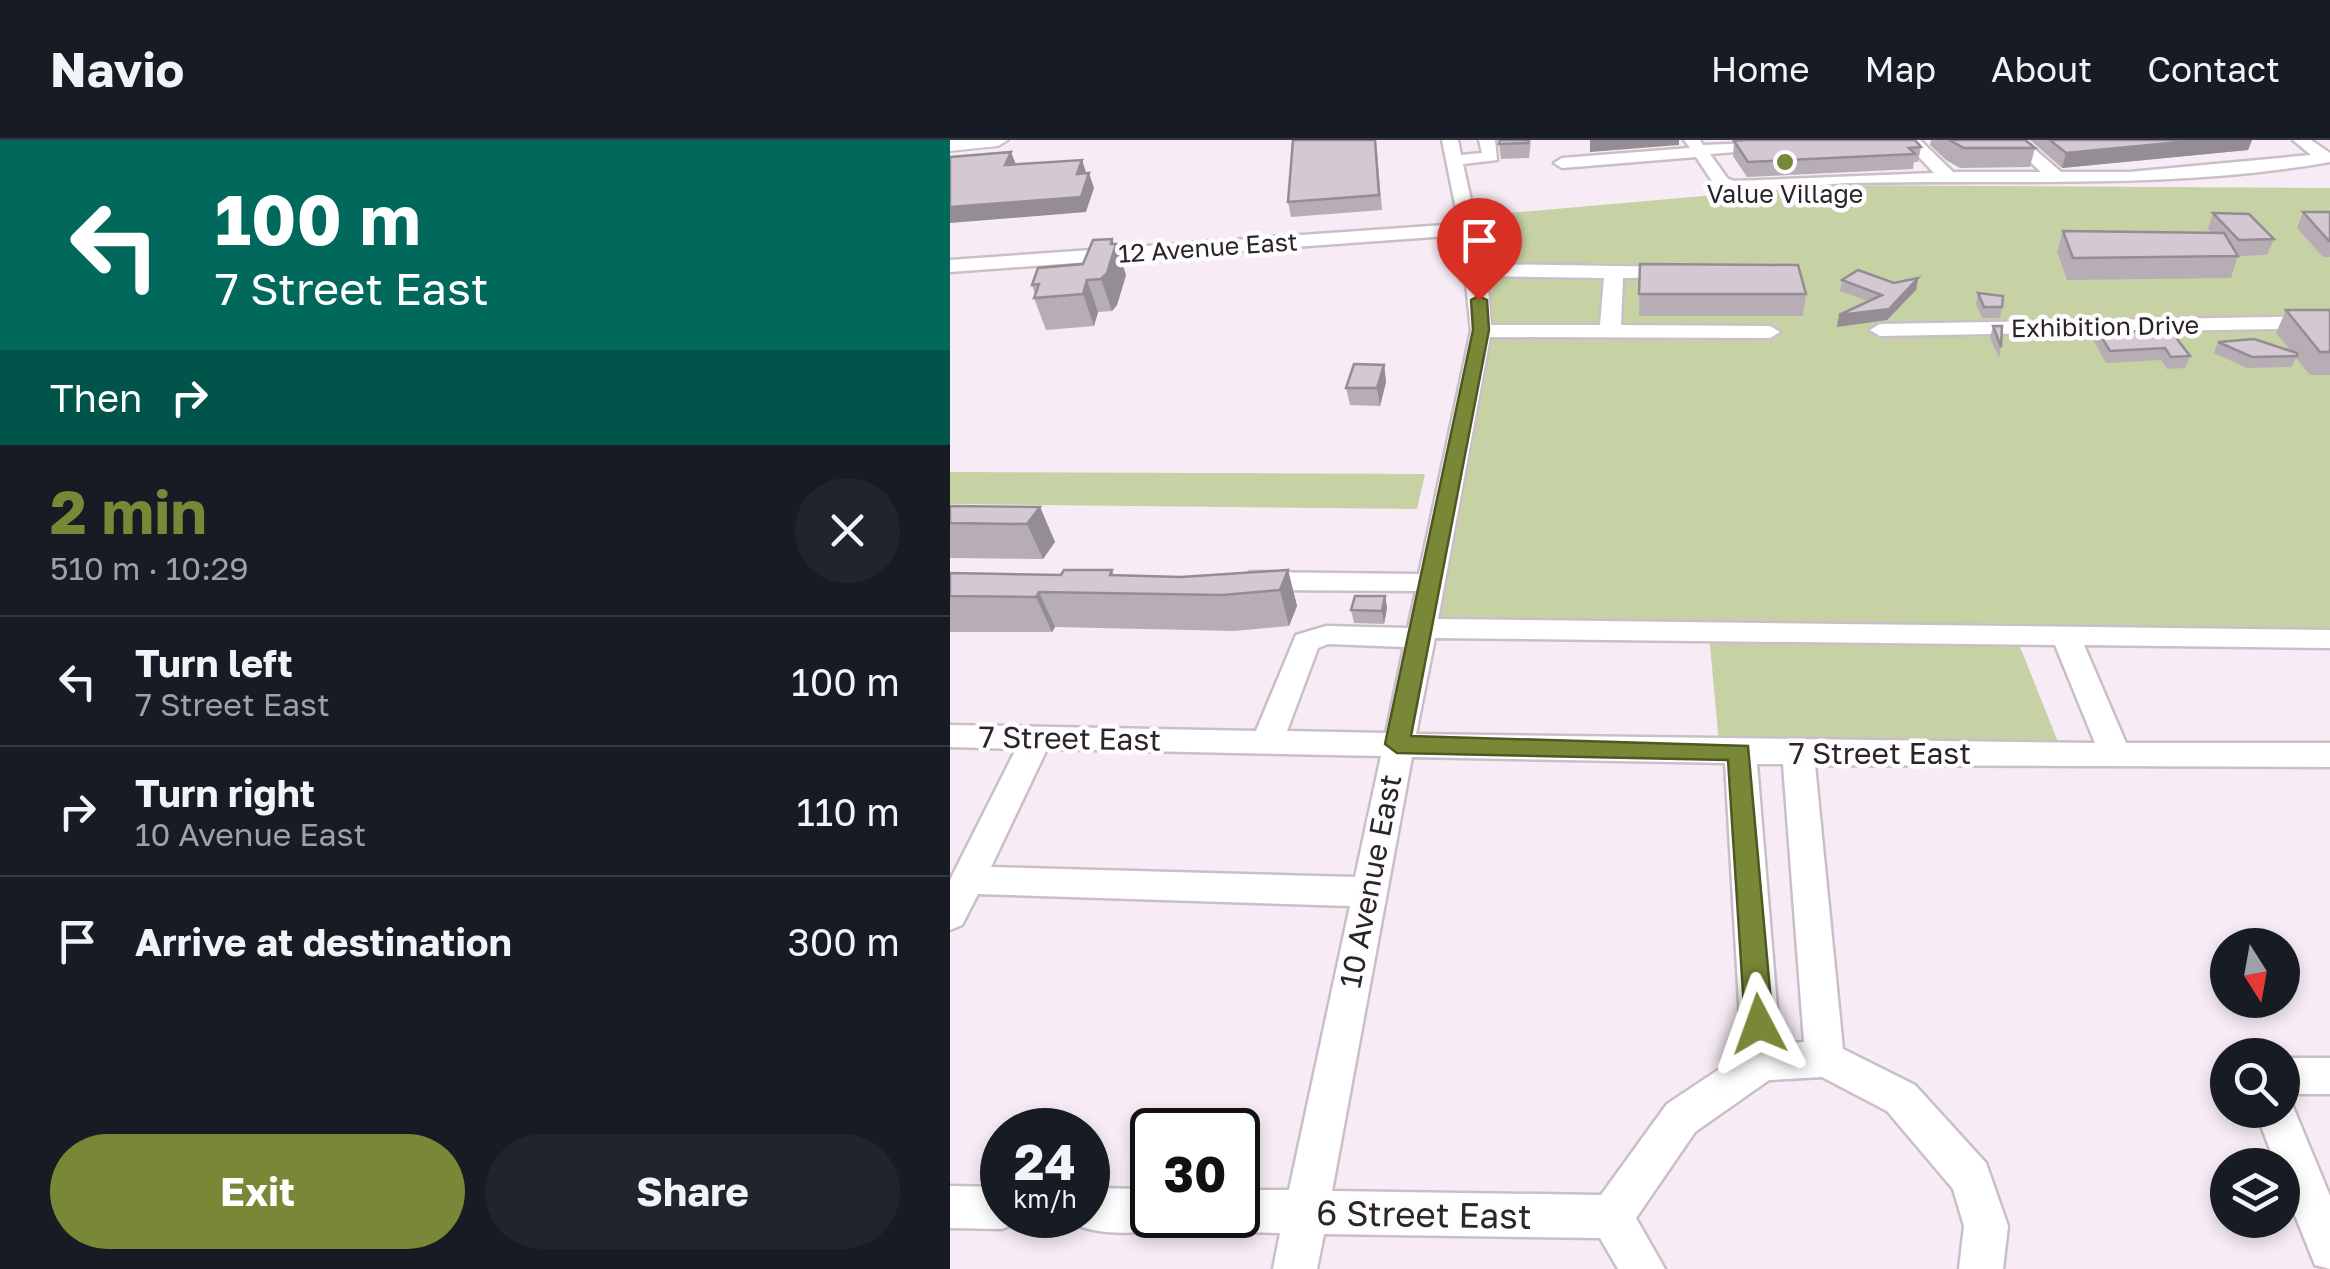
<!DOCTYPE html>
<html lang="en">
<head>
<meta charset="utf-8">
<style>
  body { margin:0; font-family:"Golos Text",sans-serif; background:#20242c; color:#f1f3f6; height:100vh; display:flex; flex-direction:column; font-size:38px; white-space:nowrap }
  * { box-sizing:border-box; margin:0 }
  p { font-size:32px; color:#9ea1a6 }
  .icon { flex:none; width:55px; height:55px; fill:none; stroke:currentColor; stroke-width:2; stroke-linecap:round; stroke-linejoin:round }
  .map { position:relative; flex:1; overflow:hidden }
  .side { display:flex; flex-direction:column; background:#171b24; width:950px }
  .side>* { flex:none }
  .hud { background:#00695c; color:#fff; overflow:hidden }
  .needle { width:65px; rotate:169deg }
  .controls { position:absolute; left:1260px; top:788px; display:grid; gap:20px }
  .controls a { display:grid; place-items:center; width:90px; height:90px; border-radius:50%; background:#171b24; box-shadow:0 5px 15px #0003; font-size:50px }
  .speed { position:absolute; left:30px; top:968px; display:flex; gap:20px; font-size:50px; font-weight:700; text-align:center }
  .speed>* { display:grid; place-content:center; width:130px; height:130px; border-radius:50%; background:#171b24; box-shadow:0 5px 15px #0003; line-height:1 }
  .speed small { font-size:25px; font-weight:400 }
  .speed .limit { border:5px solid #111; border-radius:15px; background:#fff; color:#111 }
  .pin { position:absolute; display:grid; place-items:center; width:85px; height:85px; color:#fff; margin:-102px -42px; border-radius:50% 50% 50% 0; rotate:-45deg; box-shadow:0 0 10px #0007 }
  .pin .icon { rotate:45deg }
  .me { position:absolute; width:110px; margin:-55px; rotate:356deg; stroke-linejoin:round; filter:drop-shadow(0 0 8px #0008) }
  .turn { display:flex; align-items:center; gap:35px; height:210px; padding:0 50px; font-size:45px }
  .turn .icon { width:130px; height:130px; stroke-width:2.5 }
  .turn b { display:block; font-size:70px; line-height:85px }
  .then { display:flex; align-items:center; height:95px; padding:0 50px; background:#0003; gap:20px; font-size:38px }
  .round { display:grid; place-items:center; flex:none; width:105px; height:105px; border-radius:52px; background:#20242c }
  .overview { display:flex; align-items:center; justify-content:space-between; height:170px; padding:0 50px }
  h1 { font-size:60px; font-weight:700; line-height:75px; color:#798836 }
  .action { display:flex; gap:20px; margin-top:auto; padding:20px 50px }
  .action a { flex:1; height:115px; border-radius:60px; background:#798836; color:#fff; font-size:40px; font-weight:700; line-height:115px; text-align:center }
  .action a+a { background:#20242c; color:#f1f3f6 }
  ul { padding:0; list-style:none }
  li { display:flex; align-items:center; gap:30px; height:130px; padding:0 50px; border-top:2px solid #363941 }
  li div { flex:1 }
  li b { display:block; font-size:38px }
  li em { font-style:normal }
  header { display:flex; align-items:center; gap:60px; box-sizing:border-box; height:140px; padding:0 50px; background:#171b24; border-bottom:2px solid #363941 }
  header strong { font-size:48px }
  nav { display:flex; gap:55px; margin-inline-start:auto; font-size:35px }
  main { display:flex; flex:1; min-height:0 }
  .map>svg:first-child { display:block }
  .green { fill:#c7d2a4 }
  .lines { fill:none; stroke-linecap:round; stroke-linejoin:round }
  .minor-casing { stroke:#cabfc8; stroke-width:5 }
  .major-casing { stroke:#cabfc8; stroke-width:4 }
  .minor { fill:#fff; fill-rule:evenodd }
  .major { fill:#fff; fill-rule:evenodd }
  .wall { fill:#b6adb5 }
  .shaded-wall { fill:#948d93 }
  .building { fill:#d4c9d2; stroke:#948d93; stroke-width:2.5 }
  .route { fill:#798836; stroke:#4f5823; stroke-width:2.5 }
  .poi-dot { fill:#798836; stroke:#fefcfe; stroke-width:4 }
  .labels { text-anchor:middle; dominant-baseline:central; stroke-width:9; stroke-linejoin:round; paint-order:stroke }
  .far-poi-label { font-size:25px; fill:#292528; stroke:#fefcfe }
  .far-street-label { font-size:25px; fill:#292528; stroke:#fefcfe }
  .street-label { font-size:30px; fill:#292528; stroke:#fefcfe }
  .near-street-label { font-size:35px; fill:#292528; stroke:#fefcfe }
</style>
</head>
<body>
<header>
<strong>Navio</strong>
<nav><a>Home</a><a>Map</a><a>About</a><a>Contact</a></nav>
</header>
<main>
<section class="side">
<div class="hud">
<div class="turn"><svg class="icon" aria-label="left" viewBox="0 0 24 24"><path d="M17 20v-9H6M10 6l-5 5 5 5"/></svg><div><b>100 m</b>7 Street East</div></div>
<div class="then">Then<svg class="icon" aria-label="right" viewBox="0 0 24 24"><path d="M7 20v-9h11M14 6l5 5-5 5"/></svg></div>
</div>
<div class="overview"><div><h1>2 min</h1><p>510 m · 10:29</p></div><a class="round"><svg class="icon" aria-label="close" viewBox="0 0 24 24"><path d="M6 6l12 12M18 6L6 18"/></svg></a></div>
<ul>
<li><svg class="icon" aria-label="left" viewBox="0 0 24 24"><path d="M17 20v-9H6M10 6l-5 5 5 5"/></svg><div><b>Turn left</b><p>7 Street East</p></div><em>100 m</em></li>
<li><svg class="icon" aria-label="right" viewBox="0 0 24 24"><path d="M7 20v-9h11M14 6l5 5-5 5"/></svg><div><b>Turn right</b><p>10 Avenue East</p></div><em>110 m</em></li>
<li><svg class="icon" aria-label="arrive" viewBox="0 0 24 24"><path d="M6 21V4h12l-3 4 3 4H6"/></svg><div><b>Arrive at destination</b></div><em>300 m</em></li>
</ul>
<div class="action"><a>Exit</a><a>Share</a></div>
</section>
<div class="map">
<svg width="1380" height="1129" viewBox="0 0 1380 1129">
  <rect width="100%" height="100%" fill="#f7ecf5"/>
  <g class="green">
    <polygon points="877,45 1380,48 1380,498 1065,494 1114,617 770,615 759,494 477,490 536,193 515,77"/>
    <polygon points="0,332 475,334 467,369 0,364"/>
  </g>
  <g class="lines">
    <defs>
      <g id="minor">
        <path d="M492,0H508L511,15L532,13L529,0H545L547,20L513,24L535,124L729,127L739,133L736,137L673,138L671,185L820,186L830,192L820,198L540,197L488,479L1380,490V508L1134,505L1176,603H1380V627L865,625L893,909L965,945L1036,1023L1058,1086L1053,1129H1009L1014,1086L1003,1049L937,971L872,937L819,940L745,992L686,1078L715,1129H668L650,1098L374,1094L367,1129H323L330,1093L288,1092L273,1086L268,1075H288V1050H339L400,766L28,754L12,785L0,790V740L66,609L0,607V585L306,591L346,495L376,486L458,488L466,451L300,450L287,441L300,432L469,434L521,191L511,95L0,132V120L509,84ZM537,136L654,138L650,185H541ZM485,498L1105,505L1145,603L466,594ZM378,504L454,507L436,593L337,591L368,508ZM97,609L431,616L405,737L41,727ZM462,617L775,623L792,914L717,964L651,1055L382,1051ZM807,624H833L854,902L830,904Z"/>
        <path d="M734,0H750L753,5L885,0L877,5L760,14L778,39L785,41L984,33L953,0H970L1003,32H1091L1056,0H1074L1111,32H1179L1361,15L1343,0H1361L1380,13V22C1222,50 1061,39 902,43C858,44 809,57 766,47L746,17L612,28L604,23L612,18L740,8Z"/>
        <polygon points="1380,176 1380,188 930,196 920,190 930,184"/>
        <polygon points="1332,918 1380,918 1380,954 1333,954 1339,957 1380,1056 1380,1129 1365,1125 1332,1043 1332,1025 1326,1025 1305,970 1332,970"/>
        <polygon points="0,1046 52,1047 52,1075 70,1075 67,1083 52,1089 0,1088"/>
        <path d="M138,1048L202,1049V1075H221L217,1085C191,1096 149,1095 123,1084L119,1075H138Z"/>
      </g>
      <polygon id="major" points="0,0 58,0 48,6 0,11"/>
    </defs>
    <use href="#minor" class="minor-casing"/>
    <use href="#major" class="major-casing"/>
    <use href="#minor" class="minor"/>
    <use href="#major" class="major"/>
  </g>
  <g class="wall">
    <polygon points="426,0 432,70 341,77 338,62"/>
    <polygon points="581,0 579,18 551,19 549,4"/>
    <polygon points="981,0 1075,0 1085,8 1080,27 1010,28 996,20 980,5"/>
    <polygon points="1080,0 1302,0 1298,10 1112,28"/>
    <polygon points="784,1 971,7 968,22 964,22 963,29 797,37 783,16"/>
    <polygon points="1353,72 1380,72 1380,117 1373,117 1347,88"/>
    <polygon points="1263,73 1324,99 1317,115 1288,116 1281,138 1117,140 1107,112 1113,91 1262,93 1258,89"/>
    <polygon points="162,99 176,135 167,165 162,171 148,172 144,186 96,190 84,158 85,154 82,145 133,124"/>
    <polygon points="690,124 856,154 853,176 689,176"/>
    <polygon points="968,138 966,150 937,180 887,187 889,175 918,161 890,151 892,140 944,143"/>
    <polygon points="1028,153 1052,167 1050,178 1032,178 1026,164"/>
    <polygon points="1336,170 1380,170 1380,235 1360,235 1346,218 1342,227 1297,228 1264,213 1268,202 1341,211 1326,193"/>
    <polygon points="1043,186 1051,207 1049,218 1040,198"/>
    <polygon points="1200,188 1240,216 1235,228 1217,229 1211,220 1156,223 1144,201 1147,190 1199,192"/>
    <polygon points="434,225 436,242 430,266 400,265 396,248"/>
    <polygon points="0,366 90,367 105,402 93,419 0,418"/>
    <polygon points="162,430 164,435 231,437 338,430 347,466 339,486 284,491 105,487 102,492 0,492 0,433 111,435"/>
    <polygon points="435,456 437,468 434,484 404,483 401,470"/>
  </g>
  <g class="shaded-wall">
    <polygon points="640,0 729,0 729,5 640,12"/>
    <polygon points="1251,0 1302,0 1298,10 1112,28 1116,13"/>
    <polygon points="61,12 67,27 55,25"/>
    <polygon points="132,20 137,35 127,34"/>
    <polygon points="139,33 144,48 136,72 0,83 0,67"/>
    <polygon points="162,99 165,107 166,104 176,135 167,165 162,171 151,139"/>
    <polygon points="968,138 966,150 937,180 887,187 889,175"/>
    <polygon points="137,140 148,172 144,186 133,154"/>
    <polygon points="434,225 436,242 430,266 427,248"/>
    <polygon points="90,367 105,402 93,419 77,384"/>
    <polygon points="338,430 347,466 339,486 330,450"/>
    <polygon points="89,452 105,487 102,492 86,457"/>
    <polygon points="435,456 437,468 434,484 432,471"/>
  </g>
  <g class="building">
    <polygon points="343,0 425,0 429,55 338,62"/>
    <polygon points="550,0 578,0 578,3 549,4"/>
    <polygon points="794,0 965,0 971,7 959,8 965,14 798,22 784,1"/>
    <polygon points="999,0 1075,0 1085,8 1014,8"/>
    <polygon points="1100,0 1251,0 1116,13"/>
    <polygon points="61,12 55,25 132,20 127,34 139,33 131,57 0,67 0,17"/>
    <polygon points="1353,72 1380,72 1380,101 1379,101"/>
    <polygon points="1263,73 1299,74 1324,99 1289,100"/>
    <polygon points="1113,91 1274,93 1288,116 1123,118"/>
    <polygon points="162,99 161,104 166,104 157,133 151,139 137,140 133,154 84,158 89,144 82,145 88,128 133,124 143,100"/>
    <polygon points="690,124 848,125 856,154 689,154"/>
    <polygon points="908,130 944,143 968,138 939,169 889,175 932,155 892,140"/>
    <polygon points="1028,153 1053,156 1052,167 1034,167"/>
    <polygon points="1336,170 1380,170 1380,212 1370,212"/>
    <polygon points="1043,186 1052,186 1051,207"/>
    <polygon points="1218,187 1240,216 1221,217 1215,208 1160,211 1147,190 1203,192 1200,188"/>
    <polygon points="1304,199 1347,213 1347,216 1302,217 1268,202"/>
    <polygon points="404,224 434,225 427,248 396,248"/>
    <polygon points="0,366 90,367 77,384 0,383"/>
    <polygon points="114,430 162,430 160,435 231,437 338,430 330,450 272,455 89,452 86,457 0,456 0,433 111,435"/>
    <polygon points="405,456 435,456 432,471 401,470"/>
  </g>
  <polygon class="route" points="529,156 537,160 539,190 461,596 798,606 823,884 819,893 809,897 799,893 795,884 778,620 447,613 435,604 523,190 521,160"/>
  <circle class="poi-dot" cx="835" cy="22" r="10"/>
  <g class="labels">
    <g class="far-poi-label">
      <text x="835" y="53">Value Village</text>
    </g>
    <g class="far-street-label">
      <text transform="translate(258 107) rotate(-4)">12 Avenue East</text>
      <text transform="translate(1155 186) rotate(-1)">Exhibition Drive</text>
    </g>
    <g class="street-label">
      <text transform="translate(120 598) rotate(1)">7 Street East</text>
      <text x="930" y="613">7 Street East</text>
      <text transform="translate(420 741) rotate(-79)">10 Avenue East</text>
    </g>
    <g class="near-street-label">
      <text transform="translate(474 1074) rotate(1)">6 Street East</text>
    </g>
  </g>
</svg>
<div class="controls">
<a><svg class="needle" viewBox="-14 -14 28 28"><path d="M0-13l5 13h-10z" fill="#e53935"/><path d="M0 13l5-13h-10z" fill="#9ea1a6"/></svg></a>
<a><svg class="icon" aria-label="search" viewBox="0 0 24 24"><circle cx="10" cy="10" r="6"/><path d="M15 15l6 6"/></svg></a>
<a><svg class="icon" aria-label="layers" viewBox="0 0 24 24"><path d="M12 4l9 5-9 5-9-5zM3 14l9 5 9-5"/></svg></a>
</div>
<div class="speed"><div>24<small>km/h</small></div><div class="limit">30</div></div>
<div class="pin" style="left:529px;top:160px;background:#d93025"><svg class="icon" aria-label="arrive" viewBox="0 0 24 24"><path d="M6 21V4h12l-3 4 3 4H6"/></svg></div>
<svg class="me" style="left:809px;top:884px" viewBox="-20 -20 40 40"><path d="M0-17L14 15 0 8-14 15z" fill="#798836" stroke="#fff" stroke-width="4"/></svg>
</div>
</main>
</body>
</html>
